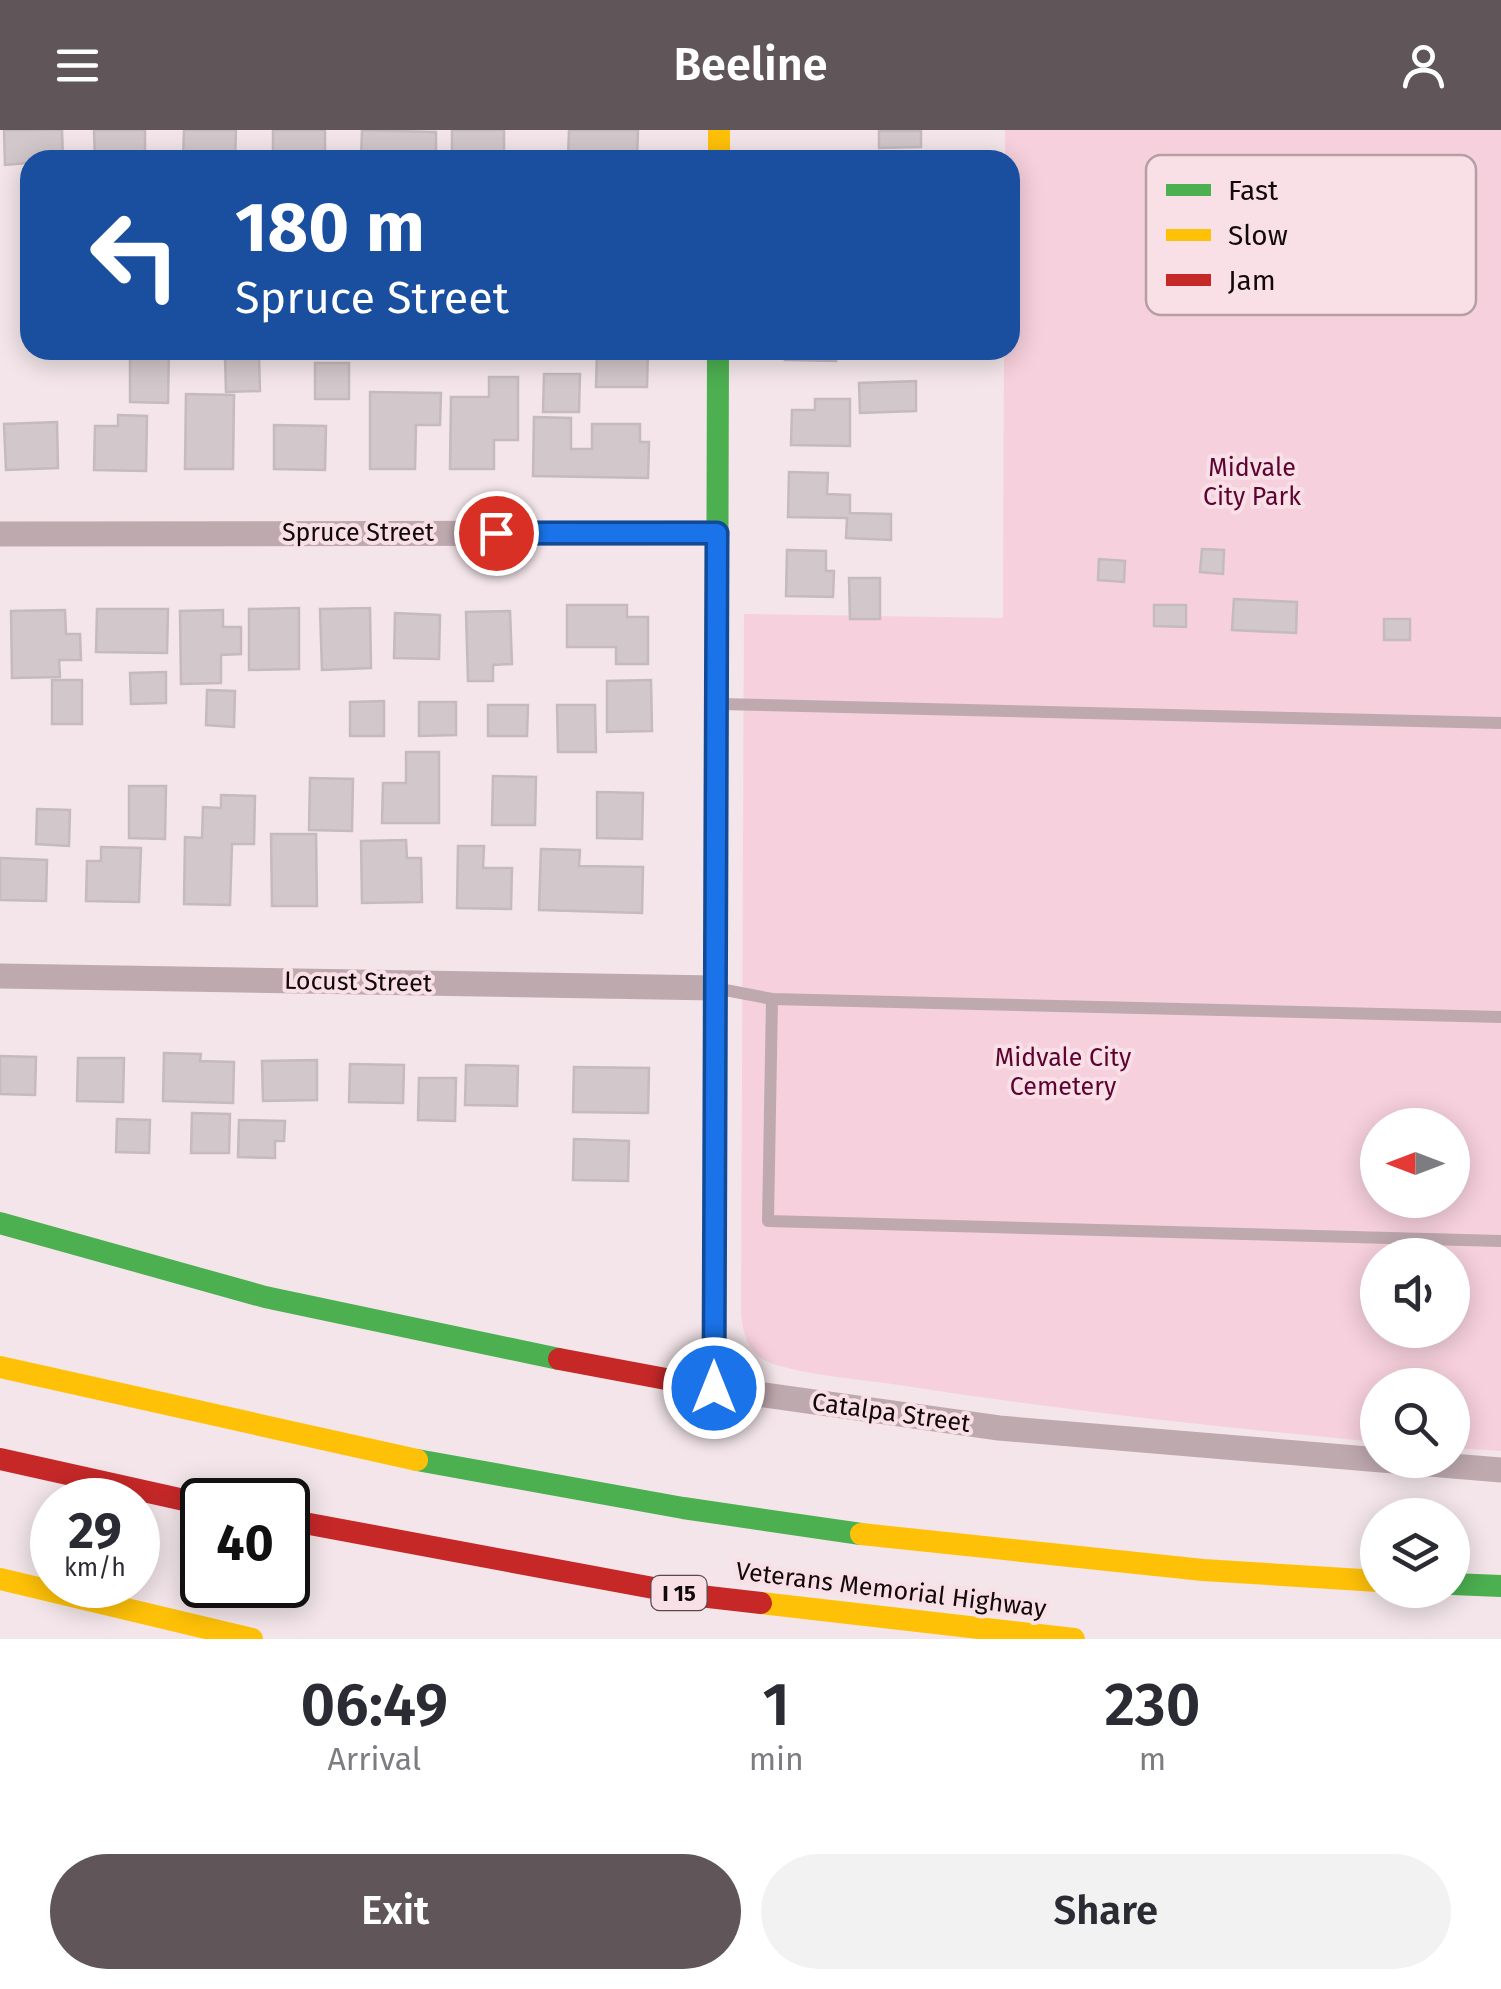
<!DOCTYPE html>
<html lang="en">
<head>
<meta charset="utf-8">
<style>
  body { margin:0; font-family:"Fira Sans",sans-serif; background:#f2f2f3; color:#2b2b33; height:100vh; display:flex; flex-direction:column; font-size:38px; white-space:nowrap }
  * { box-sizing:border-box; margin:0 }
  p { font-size:32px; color:#7c7c81 }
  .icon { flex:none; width:55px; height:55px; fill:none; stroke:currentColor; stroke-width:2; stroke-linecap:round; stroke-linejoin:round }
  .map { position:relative; height:1509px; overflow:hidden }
  .sheet { display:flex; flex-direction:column; background:#fff; flex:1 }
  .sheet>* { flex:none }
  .banner { position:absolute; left:20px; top:20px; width:1000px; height:210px; border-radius:30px; box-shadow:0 5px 25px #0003; background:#1a4fa0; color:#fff; overflow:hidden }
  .needle { width:65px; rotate:270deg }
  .tools { position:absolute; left:1360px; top:978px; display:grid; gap:20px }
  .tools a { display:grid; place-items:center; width:110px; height:110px; border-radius:50%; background:#fff; box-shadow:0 5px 25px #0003; font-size:50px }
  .speed { position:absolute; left:30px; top:1348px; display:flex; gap:20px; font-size:50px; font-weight:700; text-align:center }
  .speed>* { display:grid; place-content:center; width:130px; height:130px; border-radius:50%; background:#fff; box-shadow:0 5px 25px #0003; line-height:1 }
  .speed small { font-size:25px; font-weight:400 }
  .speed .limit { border:5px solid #111; border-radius:15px; background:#fff; color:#111 }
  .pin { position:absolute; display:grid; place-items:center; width:85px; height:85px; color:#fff; margin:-42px; border:5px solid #fff; border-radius:50%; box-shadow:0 2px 10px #0007 }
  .me { position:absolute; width:110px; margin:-55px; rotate:0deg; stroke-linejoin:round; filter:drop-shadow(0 0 8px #0008) }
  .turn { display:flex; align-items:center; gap:35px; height:210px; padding:0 50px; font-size:45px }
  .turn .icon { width:130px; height:130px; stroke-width:2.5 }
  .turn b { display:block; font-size:70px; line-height:85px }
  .eta { display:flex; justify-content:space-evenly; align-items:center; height:170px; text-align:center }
  .eta b { font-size:60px; font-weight:600; line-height:70px }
  .cta { display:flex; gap:20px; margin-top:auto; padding:20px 50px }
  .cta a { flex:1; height:115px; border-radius:60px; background:#605659; color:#fff; font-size:40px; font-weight:600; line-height:115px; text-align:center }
  .cta a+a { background:#f2f2f3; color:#2b2b33 }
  header { display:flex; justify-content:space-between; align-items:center; height:130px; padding:0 50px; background:#605659; color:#fff; font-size:45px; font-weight:600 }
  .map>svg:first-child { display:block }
  .green { fill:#f6d0dc; fill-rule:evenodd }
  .building { fill:#d2c7ca; stroke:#c5babd; stroke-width:2.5 }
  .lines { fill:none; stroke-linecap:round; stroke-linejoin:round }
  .lane { stroke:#bea9af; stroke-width:12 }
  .street { stroke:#bea9af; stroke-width:25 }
  .fast { stroke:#4caf50; stroke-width:22 }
  .slow { stroke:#ffc107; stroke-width:22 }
  .jam { stroke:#c62828; stroke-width:22 }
  .route-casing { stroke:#114b97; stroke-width:25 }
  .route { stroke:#1a73e8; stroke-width:18 }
  .labels { text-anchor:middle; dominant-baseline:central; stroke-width:8; stroke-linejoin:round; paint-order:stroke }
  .shield { fill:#f9dfe6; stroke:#57494d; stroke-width:2.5 }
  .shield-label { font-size:22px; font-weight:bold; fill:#11090b }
  .park-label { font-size:25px; fill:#5d0231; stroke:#f9dfe6 }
  .street-label { font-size:25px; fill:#11090b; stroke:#f9dfe6 }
  .key { fill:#f9dfe6; stroke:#b39fa4; stroke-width:2.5 }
  .key-label { font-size:28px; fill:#11090b }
</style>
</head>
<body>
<header><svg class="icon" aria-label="menu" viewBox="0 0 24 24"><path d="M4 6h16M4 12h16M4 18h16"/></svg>Beeline<svg class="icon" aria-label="person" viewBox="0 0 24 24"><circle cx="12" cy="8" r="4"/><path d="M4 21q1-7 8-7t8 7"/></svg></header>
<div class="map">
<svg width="1501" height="1509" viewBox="0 0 1501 1509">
  <rect width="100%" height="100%" fill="#f3e5e9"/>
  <path class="green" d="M1005,0H1501V1321L1453,1318L1452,1255H1378L1377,1312C1217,1297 1058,1280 899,1255C866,1250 791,1244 764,1230C747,1220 743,1202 741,1184L744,484L1003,488L1004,220H1010V30H1005ZM1378,995H1452V1070H1378ZM1378,1125H1452V1200H1378Z"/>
  <g class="building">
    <polygon points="4,0 62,0 63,30 5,35"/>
    <polygon points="94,0 145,0 145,30 95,30"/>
    <polygon points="184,0 236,0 235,30 183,30"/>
    <rect x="273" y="0" width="52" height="30"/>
    <polygon points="362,0 436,2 436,30 361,30"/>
    <rect x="452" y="0" width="52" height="30"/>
    <polygon points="569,0 638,0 637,29 568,28"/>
    <polygon points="879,1 921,1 921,17 879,18"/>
    <polygon points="130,220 169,220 168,273 130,272"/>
    <polygon points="597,220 648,220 647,257 596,257"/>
    <polygon points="785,220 836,220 836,231 785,230"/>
    <polygon points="225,227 259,227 260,261 226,262"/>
    <rect x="315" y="233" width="34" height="36"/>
    <polygon points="544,244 580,244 579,282 543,282"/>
    <polygon points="489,247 518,247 518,310 494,310 494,339 450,339 451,267 489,267"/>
    <polygon points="916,251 916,281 860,283 859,253"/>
    <polygon points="370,262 441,263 440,295 416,295 415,339 370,339"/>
    <polygon points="186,264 234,265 233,339 185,339"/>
    <polygon points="815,269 850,269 850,316 791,315 792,280 815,280"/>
    <polygon points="118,285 147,286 146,341 94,340 95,296 118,296"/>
    <polygon points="534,287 571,288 571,319 592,319 592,294 640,294 640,312 649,312 648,348 533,346"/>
    <polygon points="57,292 58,338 6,340 4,294"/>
    <polygon points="274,295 326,296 325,340 274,339"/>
    <polygon points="789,342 828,343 827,364 850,365 850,383 891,384 891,410 846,408 847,388 788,387"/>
    <polygon points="1202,419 1224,420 1223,444 1200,442"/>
    <polygon points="787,420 826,421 826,441 834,441 833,467 786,466"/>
    <polygon points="1099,429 1125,431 1124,452 1098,450"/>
    <polygon points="849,448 880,448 880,489 850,489"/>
    <polygon points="1234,469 1297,472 1296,503 1232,500"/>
    <polygon points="567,475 627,475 627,487 648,487 648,534 616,534 616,517 567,517"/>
    <polygon points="1154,475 1186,475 1186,497 1154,496"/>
    <polygon points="299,478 299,539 249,540 249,479"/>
    <polygon points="370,478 371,538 322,540 320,479"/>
    <polygon points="97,479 168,479 167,523 96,522"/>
    <polygon points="65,480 66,504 80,504 81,530 59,530 60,547 12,548 11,481"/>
    <polygon points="223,480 223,497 241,497 241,524 221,525 221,553 181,554 180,481"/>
    <polygon points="510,481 512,534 493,535 493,551 468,551 466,482"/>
    <polygon points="395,483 440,485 439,529 394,528"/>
    <rect x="1384" y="489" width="26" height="21"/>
    <polygon points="166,542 166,573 131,574 130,543"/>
    <rect x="52" y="550" width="30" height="44"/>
    <polygon points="651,550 652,601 607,602 607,551"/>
    <polygon points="207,560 235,561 234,597 206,595"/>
    <polygon points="384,571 384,606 350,606 350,572"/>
    <polygon points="419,572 456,572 456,605 419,606"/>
    <polygon points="488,575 528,575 527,606 488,606"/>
    <polygon points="557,575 595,575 596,622 558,622"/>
    <polygon points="406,622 439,622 439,693 382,693 383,653 406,653"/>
    <polygon points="493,646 536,647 535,695 492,695"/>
    <polygon points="310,648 353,649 352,701 309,700"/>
    <polygon points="129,656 166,656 165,709 129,708"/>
    <polygon points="597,662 643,663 642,709 597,708"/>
    <polygon points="221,665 255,666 254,714 232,714 230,775 184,774 185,707 202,708 203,677 221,678"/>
    <polygon points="37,679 70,680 69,716 36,714"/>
    <polygon points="271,704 316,704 317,776 272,776"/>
    <polygon points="406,710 407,728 421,728 422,772 362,773 361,711"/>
    <polygon points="458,716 484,716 483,738 512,738 511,779 457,778"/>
    <polygon points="101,717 141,718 139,772 86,771 87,731 101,731"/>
    <polygon points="541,719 580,720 579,736 643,737 642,783 539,780"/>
    <polygon points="0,728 47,730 46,771 0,770"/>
    <polygon points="164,923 201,924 200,931 234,932 233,973 163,971"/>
    <polygon points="0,926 36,927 35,965 0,964"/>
    <polygon points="78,928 124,928 123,972 77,971"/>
    <polygon points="317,930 317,970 263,971 262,931"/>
    <polygon points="350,934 404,935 403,973 349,972"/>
    <polygon points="466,935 518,936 517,976 465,975"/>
    <polygon points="574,937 649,938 648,983 573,982"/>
    <polygon points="419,948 456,948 455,991 418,990"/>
    <polygon points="192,983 230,984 229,1023 191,1023"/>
    <polygon points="117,989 150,990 149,1023 116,1022"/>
    <polygon points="239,990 285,991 284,1011 275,1011 275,1028 238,1027"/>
    <polygon points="574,1009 629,1011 628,1051 573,1050"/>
  </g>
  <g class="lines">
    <g class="lane">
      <polyline points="719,574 1501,593"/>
      <polyline points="720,859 772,869 1501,887"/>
      <polyline points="772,869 768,1091 1501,1111"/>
    </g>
    <g class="street">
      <polyline points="0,404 717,403"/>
      <polyline points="0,846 716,858"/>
      <polyline points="714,1258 999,1298 1501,1340"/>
    </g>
    <g class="fast">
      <polyline points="717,556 718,220"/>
      <polyline points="0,1093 265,1167 559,1229"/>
      <polyline points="417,1330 683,1378 861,1404"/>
      <polyline points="1452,1454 1501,1456"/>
    </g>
    <g class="slow">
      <polyline points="719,0 719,30"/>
      <polyline points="0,1237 417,1330"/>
      <polyline points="861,1404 1203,1440 1378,1451"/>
      <polyline points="0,1449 252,1509"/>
      <polyline points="761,1473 1074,1509"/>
    </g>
    <g class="jam">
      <polyline points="559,1229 714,1258 717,556"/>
      <polyline points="0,1329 202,1374"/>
      <polyline points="288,1390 691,1465 761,1473"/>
    </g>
  </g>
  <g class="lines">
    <defs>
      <polyline id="route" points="496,403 717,403 714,1258"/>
    </defs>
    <use href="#route" class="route-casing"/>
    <use href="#route" class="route"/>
  </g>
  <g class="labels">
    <rect class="shield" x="651.5" y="1446" width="55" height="34" rx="8"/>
    <g class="shield-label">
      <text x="679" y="1463">I 15</text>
    </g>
    <g class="park-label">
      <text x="1252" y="338">Midvale<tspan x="1252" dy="29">City Park</tspan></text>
      <text x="1063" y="928">Midvale City<tspan x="1063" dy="29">Cemetery</tspan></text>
    </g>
    <g class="street-label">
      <text x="358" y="403">Spruce Street</text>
      <text transform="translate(358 852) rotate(1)">Locust Street</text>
      <text transform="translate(891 1283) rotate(8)">Catalpa Street</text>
      <text transform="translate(891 1460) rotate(7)">Veterans Memorial Highway</text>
    </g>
  </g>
  <rect x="1146" y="25" width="330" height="160" rx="15" class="key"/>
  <rect x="1166" y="54" width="45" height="12" fill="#4caf50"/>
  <rect x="1166" y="99" width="45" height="12" fill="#ffc107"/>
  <rect x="1166" y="144" width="45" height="12" fill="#c62828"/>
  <g class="key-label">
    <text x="1228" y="70">Fast</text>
    <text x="1228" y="115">Slow</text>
    <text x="1228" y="160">Jam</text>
  </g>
</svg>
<div class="tools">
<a><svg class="needle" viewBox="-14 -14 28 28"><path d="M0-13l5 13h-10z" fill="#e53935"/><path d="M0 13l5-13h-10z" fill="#7c7c81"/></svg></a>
<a><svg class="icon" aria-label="sound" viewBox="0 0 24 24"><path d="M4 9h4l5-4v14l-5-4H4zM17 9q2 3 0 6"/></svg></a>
<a><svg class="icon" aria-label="search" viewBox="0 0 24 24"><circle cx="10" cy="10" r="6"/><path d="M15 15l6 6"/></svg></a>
<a><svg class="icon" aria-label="layers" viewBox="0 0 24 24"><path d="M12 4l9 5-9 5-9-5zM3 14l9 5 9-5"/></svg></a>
</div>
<div class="speed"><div>29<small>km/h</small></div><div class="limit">40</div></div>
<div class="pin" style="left:496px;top:403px;background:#d93025"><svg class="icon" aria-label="arrive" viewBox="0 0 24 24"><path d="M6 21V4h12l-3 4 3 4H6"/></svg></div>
<svg class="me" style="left:714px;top:1258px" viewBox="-20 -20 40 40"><circle r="17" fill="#1a73e8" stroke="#fff" stroke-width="3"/><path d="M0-11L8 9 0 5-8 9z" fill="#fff"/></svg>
<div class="banner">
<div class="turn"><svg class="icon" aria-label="left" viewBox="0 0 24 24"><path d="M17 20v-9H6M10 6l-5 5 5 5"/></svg><div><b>180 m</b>Spruce Street</div></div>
</div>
</div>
<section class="sheet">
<div class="eta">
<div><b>06:49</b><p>Arrival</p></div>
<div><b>1</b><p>min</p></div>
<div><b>230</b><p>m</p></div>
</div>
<div class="cta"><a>Exit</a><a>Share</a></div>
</section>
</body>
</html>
